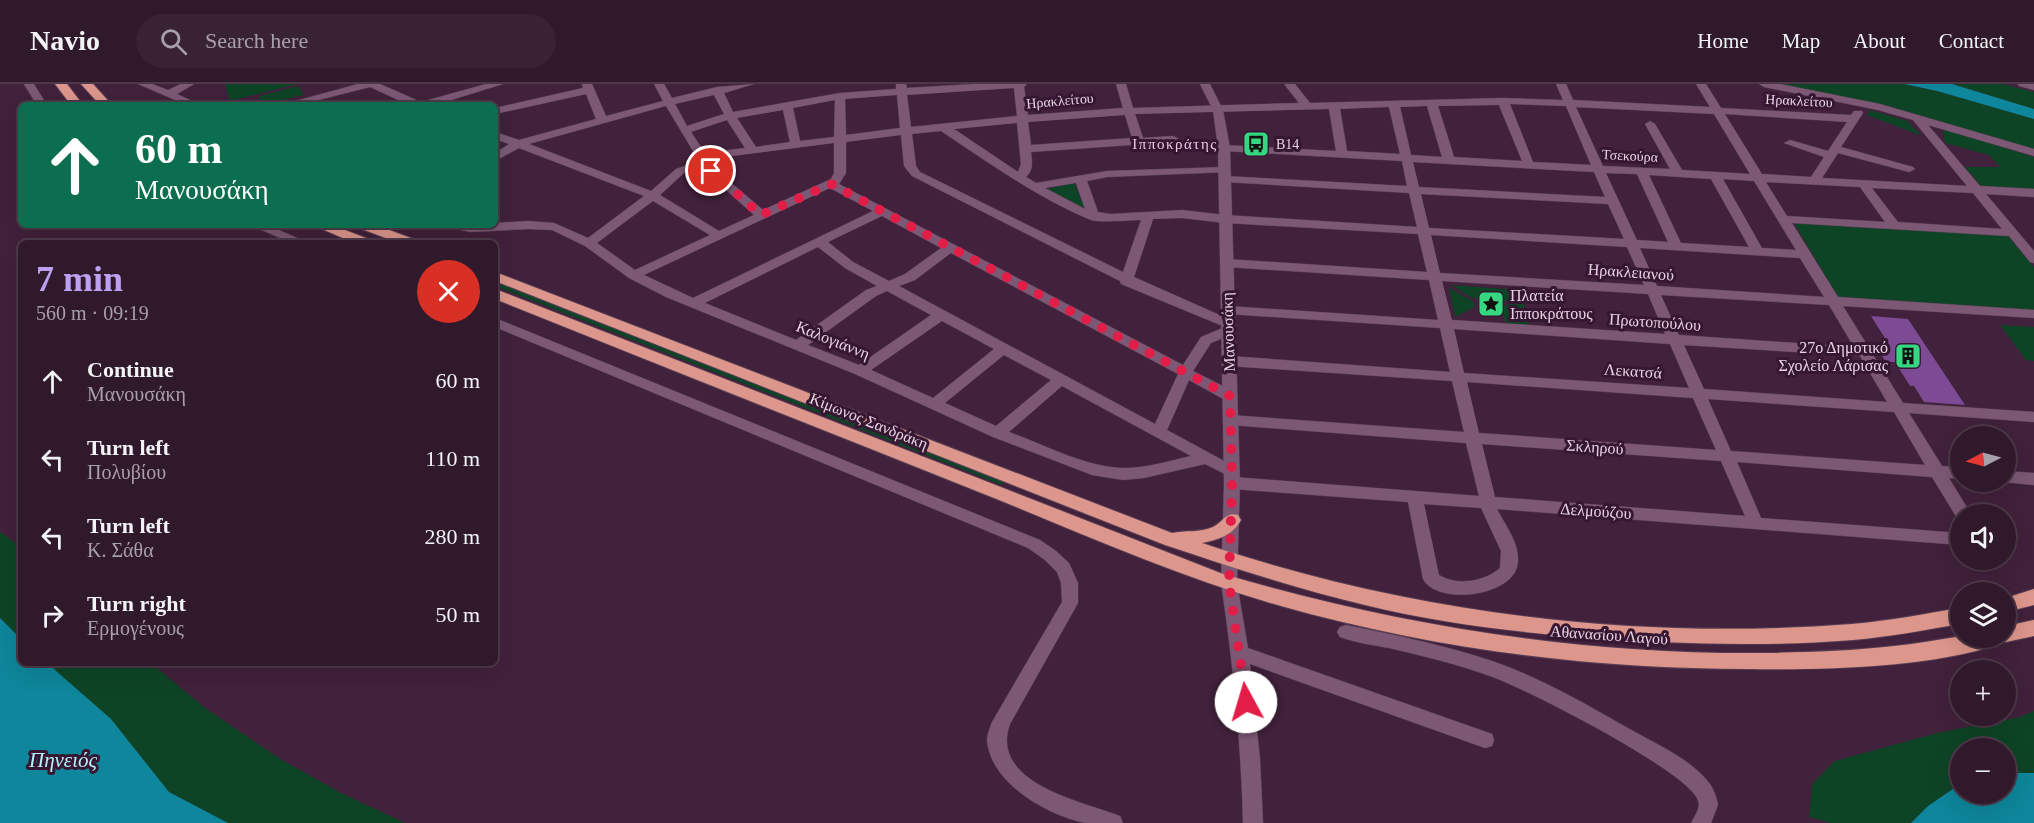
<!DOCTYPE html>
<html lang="en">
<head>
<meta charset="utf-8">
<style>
  body { margin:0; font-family:"Times New Roman",serif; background:#392234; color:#f1f3f6; height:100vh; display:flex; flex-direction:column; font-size:22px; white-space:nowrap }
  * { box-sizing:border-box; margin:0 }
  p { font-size:20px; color:#a8a0a9 }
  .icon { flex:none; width:33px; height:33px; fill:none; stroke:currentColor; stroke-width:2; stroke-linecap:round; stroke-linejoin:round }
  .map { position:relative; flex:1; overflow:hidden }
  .sheet { position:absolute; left:18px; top:156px; width:480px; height:426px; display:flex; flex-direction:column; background:#31192c; border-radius:9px; box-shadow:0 6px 24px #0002,0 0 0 2px #4c3848 }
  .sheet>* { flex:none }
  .top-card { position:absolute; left:18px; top:18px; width:480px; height:126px; border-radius:9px; box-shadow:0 6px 24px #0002,0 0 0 2px #4c3848; background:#0b6e4f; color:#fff; overflow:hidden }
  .needle { width:39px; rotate:264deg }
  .controls { position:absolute; left:1950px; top:342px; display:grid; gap:12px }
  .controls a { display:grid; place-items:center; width:66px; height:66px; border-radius:50%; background:#31192c; box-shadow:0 6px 24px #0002,0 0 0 2px #4c3848; font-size:30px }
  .pin { position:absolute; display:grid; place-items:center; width:51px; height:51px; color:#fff; margin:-26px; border:3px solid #fff; border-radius:50%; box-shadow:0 2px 6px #0007 }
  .me { position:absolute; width:66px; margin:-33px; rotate:354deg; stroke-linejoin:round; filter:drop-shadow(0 0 4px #0008) }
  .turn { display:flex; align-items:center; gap:21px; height:126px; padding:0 18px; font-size:27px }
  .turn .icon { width:78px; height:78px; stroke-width:2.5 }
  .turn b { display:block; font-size:42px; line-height:51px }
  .round { display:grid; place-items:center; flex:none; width:63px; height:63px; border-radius:32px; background:#392234 }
  .overview { display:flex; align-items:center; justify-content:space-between; height:102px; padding:0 18px }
  h1 { font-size:36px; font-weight:700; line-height:45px; color:#bca0f2 }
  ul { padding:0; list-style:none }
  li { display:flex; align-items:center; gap:18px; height:78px; padding:0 18px }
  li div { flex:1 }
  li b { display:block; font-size:22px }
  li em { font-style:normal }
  header { display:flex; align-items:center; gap:36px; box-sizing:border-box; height:84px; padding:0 30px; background:#31192c; border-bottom:2px solid #4c3848 }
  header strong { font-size:28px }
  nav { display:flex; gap:33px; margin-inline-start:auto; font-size:21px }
  .search { width:420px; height:54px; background:#392234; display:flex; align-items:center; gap:15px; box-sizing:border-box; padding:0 21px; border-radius:33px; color:#a8a0a9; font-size:22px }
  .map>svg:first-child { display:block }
  .green { fill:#0e4426 }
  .water { fill:#0e869b }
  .building { fill:#7d4b93 }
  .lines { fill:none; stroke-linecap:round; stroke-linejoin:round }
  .minor-casing { stroke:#583e54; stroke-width:1 }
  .tertiary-casing { stroke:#583e54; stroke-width:1 }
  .trunk-casing { stroke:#583e54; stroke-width:2 }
  .minor { fill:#7c5874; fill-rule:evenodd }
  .tertiary { fill:#7c5874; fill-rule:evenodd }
  .trunk { fill:#dd968b; fill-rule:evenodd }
  .route { stroke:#e11d48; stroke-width:10; stroke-dasharray:0 18 }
  .labels { text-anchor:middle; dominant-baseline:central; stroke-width:6; stroke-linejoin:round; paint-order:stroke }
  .far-street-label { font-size:14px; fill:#e8d3e3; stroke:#361731 }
  .far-poi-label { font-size:14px; fill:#e8d3e3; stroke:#361731; text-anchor:start }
  .far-neighbourhood-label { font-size:15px; letter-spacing:1.5px; fill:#eec5e5; stroke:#361731 }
  .street-label { font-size:16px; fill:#e8d3e3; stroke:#361731 }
  .poi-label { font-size:16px; fill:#e8d3e3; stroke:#361731; text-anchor:start }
  .near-water-label { font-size:21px; font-style:italic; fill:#b6f0fd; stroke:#361731 }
</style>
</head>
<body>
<header>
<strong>Navio</strong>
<div class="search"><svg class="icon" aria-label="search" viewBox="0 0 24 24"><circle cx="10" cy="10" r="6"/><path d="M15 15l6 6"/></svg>Search here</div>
<nav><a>Home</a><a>Map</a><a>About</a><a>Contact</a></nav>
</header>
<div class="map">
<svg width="2034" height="739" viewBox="0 0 2034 739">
  <rect width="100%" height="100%" fill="#41213b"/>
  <g class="green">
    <polygon points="225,0 298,0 230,17"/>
    <polygon points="1777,0 1904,0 1937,7 2034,35 2034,66 1866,18"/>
    <polygon points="1952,0 2002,0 2034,8 2034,25"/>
    <polygon points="299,2 303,11 262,21 259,12"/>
    <polygon points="1870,26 1907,37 1922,52 1867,31"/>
    <polygon points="1943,44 2034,73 2034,107 1984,105 1965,83 2000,83 1989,71 1945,59"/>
    <polygon points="1074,99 1086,125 1047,105"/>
    <polygon points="1794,139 2007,151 2034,183 2034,228 1840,216"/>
    <polygon points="495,198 1004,397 1002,401 495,202"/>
    <polygon points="1451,201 1517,206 1508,217 1472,214"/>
    <polygon points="1449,204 1473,217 1475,223 1455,233"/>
    <polygon points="1521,211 1530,243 1506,241 1502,224"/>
    <polygon points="2000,241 2034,243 2034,277 2026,276"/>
    <polygon points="0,448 21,463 21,555 0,534"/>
    <polygon points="47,579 151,579 205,624 282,676 341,709 405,739 228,739 169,708 111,635"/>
    <polygon points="2034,627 2034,689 2006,689 2006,664 1960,664 1960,700 1928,722 1911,739 1831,739 1809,733 1812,700 1835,677 1937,649 2020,633"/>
  </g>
  <g class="water">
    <polygon points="1904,0 1952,0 2034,25 2034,35 1937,7"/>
    <polygon points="0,534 21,555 21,579 47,579 111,635 169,708 228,739 0,739"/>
    <polygon points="2006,689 2034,689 2034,739 1911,739 1928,722 1960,700 1960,710 2006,710"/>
  </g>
  <polygon class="building" points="1871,232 1908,235 1965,321 1924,318 1914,302 1910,302 1895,278 1886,278 1875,261 1890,262"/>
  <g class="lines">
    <defs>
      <g id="minor">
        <polygon points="24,0 34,0 47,21 37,21"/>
        <polygon points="138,0 152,0 168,6 181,0 194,0 177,10 201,21 187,21"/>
        <polygon points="358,0 380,0 421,18 486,0 503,0 435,21 409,21 370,3 299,21 281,21"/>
        <path d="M582,0H592L606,32L663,17L654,0H664L672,14L717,3L754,0L724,9L733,28L840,9L896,5V0H906L907,4L974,0H1027L1024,3L1028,31L1123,24L1116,0H1126L1133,24L1299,19L1284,0H1295L1310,19L1503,14L1563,16L1556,0H1566L1573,16L1710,23L1696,0H1706L1721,24L1851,31L1854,27H1862L1863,29L1841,63L1913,83L1915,85L1909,88L1838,69L1822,94L1967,102L1913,36L1878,26L1764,3L1759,0H1780L1880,20L2034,65V72L1928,41L1980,102L2034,105V113L1986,110L2034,167V179L2030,178L2009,152L1792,139L1838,213L2034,226V234L1843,222L1903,319L2034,328V338L1909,329L1942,382L1960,383V395L1949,394L1971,430H1960V435L1957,434L1932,393L1737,378L1761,434L1960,449V461L1497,425C1505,441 1519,458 1518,477C1517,513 1437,522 1423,495L1408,418L1232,405L1227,403L1224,399L1231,393L1205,380L1144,394L1123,396L1092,391L993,353L855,290L666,213L629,194L585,162L552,146L528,145L471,148L451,144L449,141H495V139L528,137L554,139L588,154L644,112L519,64L495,77V69L509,60L495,55V48L519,56L596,35L586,10L495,30V24L583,4ZM1014,4L1017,32L911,43L907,11ZM714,11L724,30L687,42L675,20ZM897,11L900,44L846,51L845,15ZM835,16L834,53L800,57L793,24ZM1510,20L1566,22L1591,81L1533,78ZM1499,21L1522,77L1454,73L1438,22ZM666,22L699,77L676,85L651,107L529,60ZM1427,22L1442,73L1411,71L1400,23ZM1389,23L1400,70L1347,67L1340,25ZM1576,23L1714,30L1750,90L1682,86L1655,40L1650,37L1645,40L1670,85L1603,82ZM1329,25L1336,67L1224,61L1218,64L1224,67L1402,77L1407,102L1224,92L1218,95L1224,98L1409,109L1417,143L1225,131L1182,126L1110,130L1098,128L1087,97L1107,93L1228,88V84L1224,83L1107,87L1036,99L1026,93C1034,86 1032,77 1031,68L1173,58L1179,55L1173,52L1143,54L1135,30ZM783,26L790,58L756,63L737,34ZM1725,30L1847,38L1828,67L1790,56L1784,59L1824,73L1811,93L1762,90ZM1125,31L1132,54L1031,61L1028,38ZM727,36L745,64L705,69L691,48ZM1017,39L1021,80L1018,88L954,45ZM941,47C989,79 1038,114 1091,136C1099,139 1130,136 1141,136L1123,188L920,88L916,82L912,50ZM901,51L904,82L912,92L1120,197L1121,200L1225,243L1201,253L1183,281L839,100L846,89V58ZM834,59V89L831,95L763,126L715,85L709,75ZM1413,78L1594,88L1605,113L1419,103ZM703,83L707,89L754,131L719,147L660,111L684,89ZM1606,89L1637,90L1668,158L1637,156ZM1649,91L1711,95L1749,163L1681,159ZM1723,95L1754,97L1796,166L1762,164ZM1766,98L1860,103L1885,138L1787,132ZM1076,99L1085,125L1045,104ZM830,104L873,127L693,214L644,191ZM1872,104L1973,109L2002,145L1898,138ZM1421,110L1608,120L1624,155L1429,144ZM653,117L710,151L635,186L597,159ZM882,132L941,164L905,190L889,197L853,178L828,158ZM1182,134L1225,139L1418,150L1427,188L1226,175L1220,179L1226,183L1429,196L1438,236L1227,222L1220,226L1227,230L1440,244L1450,288L1229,272L1222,277L1229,282L1452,297L1464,348L1230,331L1223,336L1230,341L1466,359L1479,412L1233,393L1240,388L1237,384L1167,346L1189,296L1225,316H1235L1237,312L1235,308L1193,287L1211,259L1233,250L1235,247L1231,243L1235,240L1233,237L1134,193L1153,135ZM1431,151L1627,163L1644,201L1440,189ZM818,163L845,184L877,202L866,206L796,256L705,219ZM1640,164L1800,174L1824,213L1657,202ZM951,169L1178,290L1155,340L899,202L915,196ZM1442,197L1648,210L1665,250L1452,236ZM887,207L931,231L859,281L808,261L876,212ZM1661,211L1829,221L1854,263L1679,251ZM942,237L994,265L933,314L871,286ZM1454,245L1670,260L1689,304L1464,289ZM1684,261L1860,272L1887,318L1704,305ZM1004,271L1051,296L996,342L945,319ZM1467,298L1693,314L1716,366L1479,349ZM1062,302L1191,372C1168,377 1144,385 1121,384C1083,382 1045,361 1009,348ZM1708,315L1894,328L1925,381L1731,367ZM1482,360L1721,377L1745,432L1495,413ZM1424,420L1481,424L1501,467L1500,484C1484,498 1457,502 1439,491Z"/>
        <polygon points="2018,0 2034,0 2034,6 2019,2"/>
        <polygon points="250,141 267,141 309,159 292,159"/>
        <path d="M495,234L1040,456L1056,467L1069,479L1078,499V519L1010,640C989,699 1081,717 1120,732L1123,739C1111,739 1097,739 1085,739C1047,731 990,699 987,656C987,650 990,644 992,638L1062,518L1061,499L1057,488L1045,476L1028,464L495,243Z"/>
        <polygon points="2006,387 2034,389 2034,401 2002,398 2006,398"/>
        <path d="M1229,492L1235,494L1237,499L1248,564L1492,650L1494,656L1492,662L1485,664L1250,580L1260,675L1263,739H1243C1241,658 1233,579 1221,499L1223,494Z"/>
        <path d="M1346,541C1395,551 1444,561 1492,577C1542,594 1589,622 1635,648C1660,662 1692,676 1710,700C1714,706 1717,714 1718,721L1711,739H1691C1695,731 1702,723 1697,714C1681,684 1527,605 1490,592C1457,580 1423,572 1389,564C1373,561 1356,559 1340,553L1337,548L1340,543Z"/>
      </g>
      <polygon id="tertiary" points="1200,0 1210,0 1223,26 1230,64 1240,399 1237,499 1235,504 1229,506 1223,504 1221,499 1224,399 1218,64 1213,26"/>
      <g id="trunk">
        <polygon points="55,0 67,0 83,21 71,21"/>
        <polygon points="81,0 93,0 112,21 100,21"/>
        <polygon points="313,141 332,141 371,156 373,159 354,159"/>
        <polygon points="357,141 376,141 416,156 418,159 399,159 359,144"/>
        <path d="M495,188L1172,449C1185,446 1200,449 1213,443C1223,438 1226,427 1238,431L1241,436C1233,451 1218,456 1202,459C1411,529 1632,557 1852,540C1888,537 1924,530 1960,524V540C1925,546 1888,553 1853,556C1765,563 1677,560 1589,554C1514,548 1439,539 1365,521C1297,505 1231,483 1165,461L495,197Z"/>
        <path d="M495,205L1223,490C1400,542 1582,571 1767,569C1809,568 1852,567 1894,562C1915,560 1935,556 1956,553C1971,552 1990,554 2006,554V542L2034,536V552L2006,558L2001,556L2000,560C1928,584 1825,586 1749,585C1591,585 1433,565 1281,522C1178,493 1079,448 979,408C818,344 656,280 495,215Z"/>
        <polygon points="2034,505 2034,521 2006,528 2006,514"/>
      </g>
    </defs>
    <use href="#minor" class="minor-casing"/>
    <use href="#tertiary" class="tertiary-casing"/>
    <use href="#trunk" class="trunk-casing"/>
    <use href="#minor" class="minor"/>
    <use href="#tertiary" class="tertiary"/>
    <use href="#trunk" class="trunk"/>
  </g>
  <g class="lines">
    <polyline class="route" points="711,87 761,131 831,100 1230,312 1232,399 1229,499 1246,618"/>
  </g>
  <defs>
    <symbol id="bus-square" viewBox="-11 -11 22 22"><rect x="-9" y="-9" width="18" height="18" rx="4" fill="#35d881" stroke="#361731"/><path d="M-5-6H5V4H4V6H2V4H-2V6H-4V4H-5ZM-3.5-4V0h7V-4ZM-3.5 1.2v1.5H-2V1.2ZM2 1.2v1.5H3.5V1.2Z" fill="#111"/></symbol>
    <symbol id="sight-square" viewBox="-11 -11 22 22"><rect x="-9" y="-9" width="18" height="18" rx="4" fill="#35d881" stroke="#361731"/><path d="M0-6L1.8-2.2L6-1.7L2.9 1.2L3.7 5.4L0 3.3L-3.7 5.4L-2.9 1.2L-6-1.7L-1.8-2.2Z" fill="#111"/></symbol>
    <symbol id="building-square" viewBox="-11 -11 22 22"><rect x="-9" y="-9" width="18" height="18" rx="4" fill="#35d881" stroke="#361731"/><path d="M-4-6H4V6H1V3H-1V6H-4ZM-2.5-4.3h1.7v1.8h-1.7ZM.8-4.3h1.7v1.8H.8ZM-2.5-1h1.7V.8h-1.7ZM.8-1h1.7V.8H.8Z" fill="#111"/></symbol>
  </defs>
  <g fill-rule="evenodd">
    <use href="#bus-square" x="1241" y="45" width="30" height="30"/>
    <use href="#sight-square" x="1476" y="205" width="30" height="30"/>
    <use href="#building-square" x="1893" y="257" width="30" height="30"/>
  </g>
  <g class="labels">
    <g class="far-street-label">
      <text transform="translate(1060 17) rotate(-5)">Ηρακλείτου</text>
      <text transform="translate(1799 17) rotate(3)">Ηρακλείτου</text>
      <text transform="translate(1630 72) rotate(3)">Τσεκούρα</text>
    </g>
    <g class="far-poi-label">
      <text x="1276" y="60">Β14</text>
    </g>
    <g class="far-neighbourhood-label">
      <text x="1175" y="60">Ιπποκράτης</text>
    </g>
    <g class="street-label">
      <text transform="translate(1631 188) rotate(4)">Ηρακλειανού</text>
      <text transform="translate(1655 238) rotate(4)">Πρωτοπούλου</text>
      <text transform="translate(1228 248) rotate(-92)">Μανουσάκη</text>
      <text transform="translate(833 256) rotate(22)">Καλογιάννη</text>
      <text transform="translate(1633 287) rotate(4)">Λεκατσά</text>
      <text transform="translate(869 337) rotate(22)">Κίμωνος Σανδράκη</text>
      <text transform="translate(1595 363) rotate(4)">Σκληρού</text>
      <text transform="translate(1596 427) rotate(4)">Δελμούζου</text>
      <text transform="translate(1609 551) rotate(4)">Αθανασίου Λαγού</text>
    </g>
    <g class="poi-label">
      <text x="1510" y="211">Πλατεία<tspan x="1510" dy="18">Ιπποκράτους</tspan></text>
      <text x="1888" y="263" text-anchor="end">27ο Δημοτικό<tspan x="1888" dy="18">Σχολείο Λάρισας</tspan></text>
    </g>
    <g class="near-water-label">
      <text x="63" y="676">Πηνειός</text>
    </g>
  </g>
</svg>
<div class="controls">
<a><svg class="needle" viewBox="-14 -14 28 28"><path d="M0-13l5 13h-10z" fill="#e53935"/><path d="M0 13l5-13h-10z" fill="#a8a0a9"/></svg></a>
<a><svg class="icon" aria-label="sound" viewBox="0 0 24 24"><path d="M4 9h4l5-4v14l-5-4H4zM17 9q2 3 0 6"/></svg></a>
<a><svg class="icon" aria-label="layers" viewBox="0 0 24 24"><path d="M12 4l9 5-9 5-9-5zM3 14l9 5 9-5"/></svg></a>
<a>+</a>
<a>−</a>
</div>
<div class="pin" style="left:711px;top:87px;background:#d93025"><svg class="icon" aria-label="arrive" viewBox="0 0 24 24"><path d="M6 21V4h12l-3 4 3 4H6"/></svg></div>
<svg class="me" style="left:1246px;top:618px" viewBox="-20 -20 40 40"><circle r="19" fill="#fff"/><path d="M0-13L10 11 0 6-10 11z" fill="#e11d48"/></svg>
<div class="top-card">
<div class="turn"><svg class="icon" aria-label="ahead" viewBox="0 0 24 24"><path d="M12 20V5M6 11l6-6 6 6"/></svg><div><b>60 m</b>Μανουσάκη</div></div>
</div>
<section class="sheet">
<div class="overview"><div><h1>7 min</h1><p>560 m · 09:19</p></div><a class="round" style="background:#d93025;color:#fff"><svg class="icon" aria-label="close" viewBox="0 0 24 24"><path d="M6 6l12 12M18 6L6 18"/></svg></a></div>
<ul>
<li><svg class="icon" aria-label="ahead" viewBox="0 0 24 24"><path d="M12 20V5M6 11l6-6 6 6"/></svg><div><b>Continue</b><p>Μανουσάκη</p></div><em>60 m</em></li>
<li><svg class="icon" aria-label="left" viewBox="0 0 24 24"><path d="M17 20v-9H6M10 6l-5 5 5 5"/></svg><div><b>Turn left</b><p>Πολυβίου</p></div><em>110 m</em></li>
<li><svg class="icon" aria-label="left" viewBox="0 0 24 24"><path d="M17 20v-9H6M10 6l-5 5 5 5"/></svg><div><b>Turn left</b><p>Κ. Σάθα</p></div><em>280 m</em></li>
<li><svg class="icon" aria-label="right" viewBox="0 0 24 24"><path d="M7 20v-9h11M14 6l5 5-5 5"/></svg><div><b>Turn right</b><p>Ερμογένους</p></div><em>50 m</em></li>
</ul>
</section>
</div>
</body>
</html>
